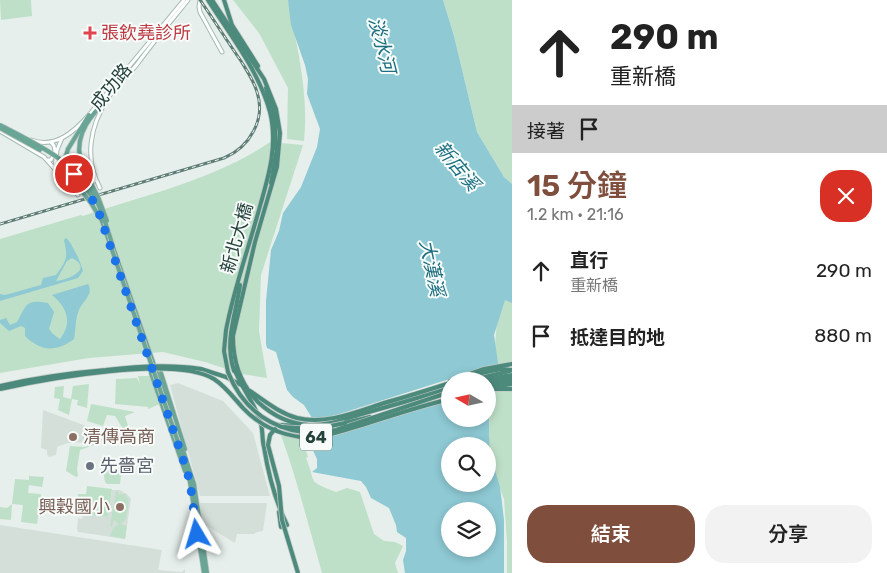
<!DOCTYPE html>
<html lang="zh-TW">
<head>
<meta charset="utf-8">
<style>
  body { margin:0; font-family:Rubik,"Noto Sans TC",sans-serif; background:#f2f2f2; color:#222; height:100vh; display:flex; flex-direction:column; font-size:19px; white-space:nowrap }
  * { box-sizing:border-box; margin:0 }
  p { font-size:16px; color:#767676 }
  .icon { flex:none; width:28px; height:28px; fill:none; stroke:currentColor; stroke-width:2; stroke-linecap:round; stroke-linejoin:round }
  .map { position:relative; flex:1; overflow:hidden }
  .panel { display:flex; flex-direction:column; background:#fff; width:375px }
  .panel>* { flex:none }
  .hud { background:#fff; color:#222; overflow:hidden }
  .needle { width:32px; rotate:279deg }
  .fabs { position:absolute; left:441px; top:372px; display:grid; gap:10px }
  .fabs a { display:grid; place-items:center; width:55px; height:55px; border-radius:50%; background:#fff; box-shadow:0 2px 8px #0003; font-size:25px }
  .pin { position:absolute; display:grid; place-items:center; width:42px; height:42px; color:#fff; margin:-21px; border:2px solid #fff; border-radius:50%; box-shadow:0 1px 5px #0007 }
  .me { position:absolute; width:55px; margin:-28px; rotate:353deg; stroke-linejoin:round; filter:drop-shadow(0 0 4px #0008) }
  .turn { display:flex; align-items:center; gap:18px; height:105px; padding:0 15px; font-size:22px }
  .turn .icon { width:65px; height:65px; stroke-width:2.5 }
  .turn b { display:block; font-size:35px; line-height:42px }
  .then { display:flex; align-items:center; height:48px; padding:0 15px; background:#0003; gap:10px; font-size:19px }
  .round { display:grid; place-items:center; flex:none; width:52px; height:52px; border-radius:20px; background:#f2f2f2 }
  .summary { display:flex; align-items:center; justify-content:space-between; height:85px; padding:0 15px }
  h1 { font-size:30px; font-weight:600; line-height:38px; color:#804e3d }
  .primary-button { display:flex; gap:10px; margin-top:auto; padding:10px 15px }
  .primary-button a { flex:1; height:58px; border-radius:20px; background:#804e3d; color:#fff; font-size:20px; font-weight:600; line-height:58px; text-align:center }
  .primary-button a+a { background:#f2f2f2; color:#222 }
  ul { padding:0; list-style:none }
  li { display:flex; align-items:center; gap:15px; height:65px; padding:0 15px }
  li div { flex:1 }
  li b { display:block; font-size:19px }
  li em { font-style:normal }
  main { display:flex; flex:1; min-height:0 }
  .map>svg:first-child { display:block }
  .built { fill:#d4dfda }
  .green { fill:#bfe0c8 }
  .water { fill:#8ec9d4; fill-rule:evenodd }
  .pier { fill:#e6efeb }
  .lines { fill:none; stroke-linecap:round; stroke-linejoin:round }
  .secondary-casing { stroke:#a4bbb3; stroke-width:5 }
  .primary-casing { stroke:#c2cac8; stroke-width:5.5 }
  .trunk-casing { stroke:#c2cac8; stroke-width:5.5 }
  .secondary { stroke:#fff; stroke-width:3 }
  .primary { stroke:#6aa596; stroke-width:4 }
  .trunk { stroke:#4c8a7c; stroke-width:4 }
  .rail-casing { stroke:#5f7d75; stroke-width:3 }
  .rail { stroke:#f7fbf9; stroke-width:1; stroke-dasharray:4; stroke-linecap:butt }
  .primary-bridge-casing { stroke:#c2cac8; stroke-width:5.5; stroke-linecap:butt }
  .trunk-bridge-casing { stroke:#c2cac8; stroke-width:5.5; stroke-linecap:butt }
  .primary-bridge { stroke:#6aa596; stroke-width:4 }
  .trunk-bridge { stroke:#4c8a7c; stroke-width:4 }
  .route { stroke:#1a73e8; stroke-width:9; stroke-dasharray:0 16.2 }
  .health-dot { fill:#e0444e; stroke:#f7fbf9; stroke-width:2 }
  .education-dot { fill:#8d6e63; stroke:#f7fbf9; stroke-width:2 }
  .worship-dot { fill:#6b7280; stroke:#f7fbf9; stroke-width:2 }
  .labels { text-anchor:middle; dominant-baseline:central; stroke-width:4; stroke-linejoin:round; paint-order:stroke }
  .shield { fill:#f7fbf9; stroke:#637a73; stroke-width:1 }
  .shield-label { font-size:16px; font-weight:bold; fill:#24423a }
  .health-label { font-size:18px; fill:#be3a42; stroke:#f7fbf9; text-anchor:start }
  .street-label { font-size:18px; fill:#24423a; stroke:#f7fbf9 }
  .education-label { font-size:18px; fill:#785e54; stroke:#f7fbf9; text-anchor:start }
  .worship-label { font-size:18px; fill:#5b616d; stroke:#f7fbf9; text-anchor:start }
  .water-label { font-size:19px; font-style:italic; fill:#1c6f80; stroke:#f7fbf9 }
</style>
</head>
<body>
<main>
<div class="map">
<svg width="512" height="573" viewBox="0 0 512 573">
  <rect width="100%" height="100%" fill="#e6efeb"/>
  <g class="built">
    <polygon points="178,383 223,401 253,433 270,496 200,496 170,385"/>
    <polygon points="43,410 105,433 101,442 68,443 57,447 56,455 49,457 47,454 47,450 41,448"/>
    <polygon points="112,490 120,490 127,494 131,499 125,539 78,532 77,529 78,518 82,519 83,517 78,515 108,517"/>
    <polygon points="200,503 267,503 263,531 257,532 254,534 237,534 235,543 202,523"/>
    <polygon points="0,525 162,550 158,570 182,572 185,569 185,573 0,573"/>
  </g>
  <g class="green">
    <polygon points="0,0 31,0 32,16 1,20"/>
    <path d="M233,0H288C297,47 309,93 304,141L287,139L288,88L259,33Z"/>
    <polygon points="443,0 512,0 512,184 504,177 477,132 454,36"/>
    <path d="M270,142L303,145L261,275L259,331L267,378L242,374L205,362L163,352L89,358L0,373V239L81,215L83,216C143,196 219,178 270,142Z"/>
    <polygon points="499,297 512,302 512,573 507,573 507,542 504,499 488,457 490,404"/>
    <polygon points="138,376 150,376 160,404 148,409 148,407 115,404 116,379 137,378 140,384"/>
    <polygon points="89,384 87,408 77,405 78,400 72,399 69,415 58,410 60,399 54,398 55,387 64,386 63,397 71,399 73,386"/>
    <polygon points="91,404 135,412 125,416 131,436 128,437 115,416 107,415 103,426 87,421"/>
    <path d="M281,435L302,439L308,457L306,458C317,485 306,480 336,492L347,488L360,492L374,534L384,541L395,542L403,546L395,563L398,573H322C309,527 297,480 281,435Z"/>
    <polygon points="94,444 94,445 80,450 77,469 78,476 76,477 66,471 70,446 84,447"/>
    <polygon points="113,461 125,464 125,465 122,465 120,484 107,484 105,482 102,462 112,463"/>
    <polygon points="29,476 44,477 42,487 29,485 28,493 41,494 37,524 21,522 23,505 12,504 11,520 0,519 0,507 7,508 12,504 15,479 29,480"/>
    <polygon points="87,486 112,489 108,517 76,514 78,494 86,494"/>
    <polygon points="116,491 118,491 118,494 125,494 129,500 126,519 121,524 127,526 125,539 110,536 113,528 119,524 114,520 112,527 110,526"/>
  </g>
  <g class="water">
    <path d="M288,0H443L454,36L477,132L504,177L512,184V303L505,300L494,335L498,363L489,413V435L490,454L500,487L504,520V573H405L403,560L406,551V538L397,532L396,525L389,508L371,498L366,487L361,481L312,472L317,468V459L309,442L312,418L304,405L293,397L287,390L276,352L267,348L266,344V301L271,250L279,231L283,213L301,187L317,147L320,129L307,94L308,79L305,65L291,25ZM450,381H488V419H450ZM450,446H488V484H450ZM450,511H488V549H450Z"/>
    <path d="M66,238C71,241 82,265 83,271L78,278L0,301V294L5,295L41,285L43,278L56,275C67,260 68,258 64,240ZM72,258C94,269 68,280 56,281L67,261Z"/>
    <path d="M88,284C94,294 83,301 79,310C75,319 76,329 74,339C57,352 41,352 25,336V328L21,326L9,331L0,323V320L6,318L10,325L17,322C27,305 25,299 48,303L54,312L49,329L53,334L60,339C73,323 67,307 52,295Z"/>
  </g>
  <polygon class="pier" points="501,364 496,390 488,391 488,381 450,381 450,401 307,438 309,418 321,418 333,416 484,368"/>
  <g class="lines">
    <defs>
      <g id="secondary">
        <polyline points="200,0 199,7 200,12 222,52"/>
        <polyline points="0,131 44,157 78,195"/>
        <path d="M31,140C55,149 74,132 89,115L184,0"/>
        <polyline points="48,160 51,160 55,151 54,146 51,142"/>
        <polyline points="55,168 57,150 62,138"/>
        <path d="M100,188C84,158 90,126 108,98C116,85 129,75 138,63C154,41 171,21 188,0"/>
        <polyline points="74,189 94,181 95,178"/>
      </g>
      <g id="primary">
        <polyline points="68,149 89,115"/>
        <path d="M80,158C75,133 92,114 108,98"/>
        <polyline points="102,221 111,247"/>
        <polyline points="113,247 171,414"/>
        <polyline points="151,373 185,471"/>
        <polyline points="161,373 185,449"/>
        <polyline points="180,441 194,484 207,573"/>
        <polyline points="180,448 190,482 204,573"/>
      </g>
      <g id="trunk">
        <path d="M208,0C230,35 259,71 270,112C278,144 269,175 260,206C249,247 234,288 226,330L224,351L228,372"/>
        <path d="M212,0L264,79L276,109L280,133L277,167L255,242L233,336C233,361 240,384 258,402C272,415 290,424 309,425C329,426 347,418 365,413C394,405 422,397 450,388"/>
        <polyline points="224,0 232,25 258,66"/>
        <polyline points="266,88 275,119 276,149"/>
        <polyline points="271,183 277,148"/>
        <path d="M234,368C241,388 256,404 261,424C263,432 262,440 264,447C268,473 276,502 287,525"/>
        <polyline points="201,369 226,377 245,387"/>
        <path d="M234,371C224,340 236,315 240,285"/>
        <polyline points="477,374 501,369 512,370"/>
        <polyline points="450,381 484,369 512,364"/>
        <polyline points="468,381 510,371"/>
        <polyline points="478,381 512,375"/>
        <polyline points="488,382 512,378"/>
        <polyline points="488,385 512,381"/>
        <polyline points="488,388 512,384"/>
        <polyline points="492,389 512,389"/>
        <path d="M250,391C265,401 279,413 297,418C326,425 356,412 384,403C406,397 428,390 450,383"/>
        <polyline points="345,423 370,417"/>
        <polyline points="279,425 302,426"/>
        <polyline points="279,512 281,527"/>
      </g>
    </defs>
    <use href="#secondary" class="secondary-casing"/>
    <use href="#primary" class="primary-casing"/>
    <use href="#trunk" class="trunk-casing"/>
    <use href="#secondary" class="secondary"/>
    <use href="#primary" class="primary"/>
    <use href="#trunk" class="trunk"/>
    <defs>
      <path id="rail" d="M0,224L224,158C250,147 266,119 257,92C254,81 247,71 241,61C227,41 214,20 200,0"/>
    </defs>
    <use href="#rail" class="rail-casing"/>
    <use href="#rail" class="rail"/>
    <defs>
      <g id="primary-bridge">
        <path d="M0,125C34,143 75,161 94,196C103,212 108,230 113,247"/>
        <polyline points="0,128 40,150"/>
        <polyline points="68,149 65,159 65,169 91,203 102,221"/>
        <polyline points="80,158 84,170 98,197 107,221"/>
        <polyline points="74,174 90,194"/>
        <polyline points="111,247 178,442"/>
      </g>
      <g id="trunk-bridge">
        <path d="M228,372C246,418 288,440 336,430L450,392"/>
        <path d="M0,386C35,378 70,373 106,370C138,366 169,364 201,369"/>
        <path d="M0,389C45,379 175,355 214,379C225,386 234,398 243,408C258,424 278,434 300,437C321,439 342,431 362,425C391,416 420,406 450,399"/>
        <polyline points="282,427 316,429 345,423"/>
        <polyline points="275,429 270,435 268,445 279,486 282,520 298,573"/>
      </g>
    </defs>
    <use href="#primary-bridge" class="primary-bridge-casing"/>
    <use href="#trunk-bridge" class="trunk-bridge-casing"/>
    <use href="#primary-bridge" class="primary-bridge"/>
    <use href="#trunk-bridge" class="trunk-bridge"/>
  </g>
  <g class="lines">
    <polyline class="route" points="74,174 89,193 99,213 186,468 190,482 197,534"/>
  </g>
  <path class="health-dot" d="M87.5 25.5h5v5h5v5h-5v5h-5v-5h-5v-5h5z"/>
  <g class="education-dot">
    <circle cx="73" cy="437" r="5"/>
    <circle cx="120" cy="507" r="5"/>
  </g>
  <circle class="worship-dot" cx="90" cy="466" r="5"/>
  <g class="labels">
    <rect class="shield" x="300" y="423.5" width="32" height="27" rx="4"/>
    <g class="shield-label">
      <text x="316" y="437">64</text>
    </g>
    <g class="health-label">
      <text x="101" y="33">張欽堯診所</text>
    </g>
    <g class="street-label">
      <text transform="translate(111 87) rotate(-51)">成功路</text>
      <text transform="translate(237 238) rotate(-74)">新北大橋</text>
    </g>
    <g class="education-label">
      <text x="83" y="437">清傳高商</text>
      <text x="110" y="507" text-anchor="end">興穀國小</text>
    </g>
    <g class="worship-label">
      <text x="100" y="466">先嗇宮</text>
    </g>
    <g class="water-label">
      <text transform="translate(382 45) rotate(76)">淡水河</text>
      <text transform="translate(457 166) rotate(50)">新店溪</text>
      <text transform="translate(432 268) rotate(78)">大漢溪</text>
    </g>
  </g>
</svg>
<div class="fabs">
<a><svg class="needle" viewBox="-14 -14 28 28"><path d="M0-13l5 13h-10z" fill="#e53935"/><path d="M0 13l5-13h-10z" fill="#767676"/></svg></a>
<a><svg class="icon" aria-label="search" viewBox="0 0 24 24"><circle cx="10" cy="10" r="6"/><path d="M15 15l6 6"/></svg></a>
<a><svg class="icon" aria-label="layers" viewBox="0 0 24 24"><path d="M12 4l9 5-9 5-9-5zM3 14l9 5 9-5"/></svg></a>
</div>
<div class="pin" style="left:74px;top:174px;background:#d93025"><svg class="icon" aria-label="arrive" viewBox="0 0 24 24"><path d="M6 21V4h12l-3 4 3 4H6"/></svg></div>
<svg class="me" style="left:197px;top:534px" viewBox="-20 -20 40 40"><path d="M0-17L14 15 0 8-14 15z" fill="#1a73e8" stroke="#fff" stroke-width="4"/></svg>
</div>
<section class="panel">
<div class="hud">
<div class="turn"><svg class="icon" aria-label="ahead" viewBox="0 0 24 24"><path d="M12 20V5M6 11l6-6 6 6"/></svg><div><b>290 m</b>重新橋</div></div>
<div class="then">接著<svg class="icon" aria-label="arrive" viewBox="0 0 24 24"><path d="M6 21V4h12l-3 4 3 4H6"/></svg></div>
</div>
<div class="summary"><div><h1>15 分鐘</h1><p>1.2 km · 21:16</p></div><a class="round" style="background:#d93025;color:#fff"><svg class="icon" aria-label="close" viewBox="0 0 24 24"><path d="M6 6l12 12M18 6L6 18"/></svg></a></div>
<ul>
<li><svg class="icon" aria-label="ahead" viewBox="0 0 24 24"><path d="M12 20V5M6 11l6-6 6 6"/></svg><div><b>直行</b><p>重新橋</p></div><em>290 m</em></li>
<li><svg class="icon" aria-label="arrive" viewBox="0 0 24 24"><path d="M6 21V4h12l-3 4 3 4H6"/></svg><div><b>抵達目的地</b></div><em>880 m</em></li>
</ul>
<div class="primary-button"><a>結束</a><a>分享</a></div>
</section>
</main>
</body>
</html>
